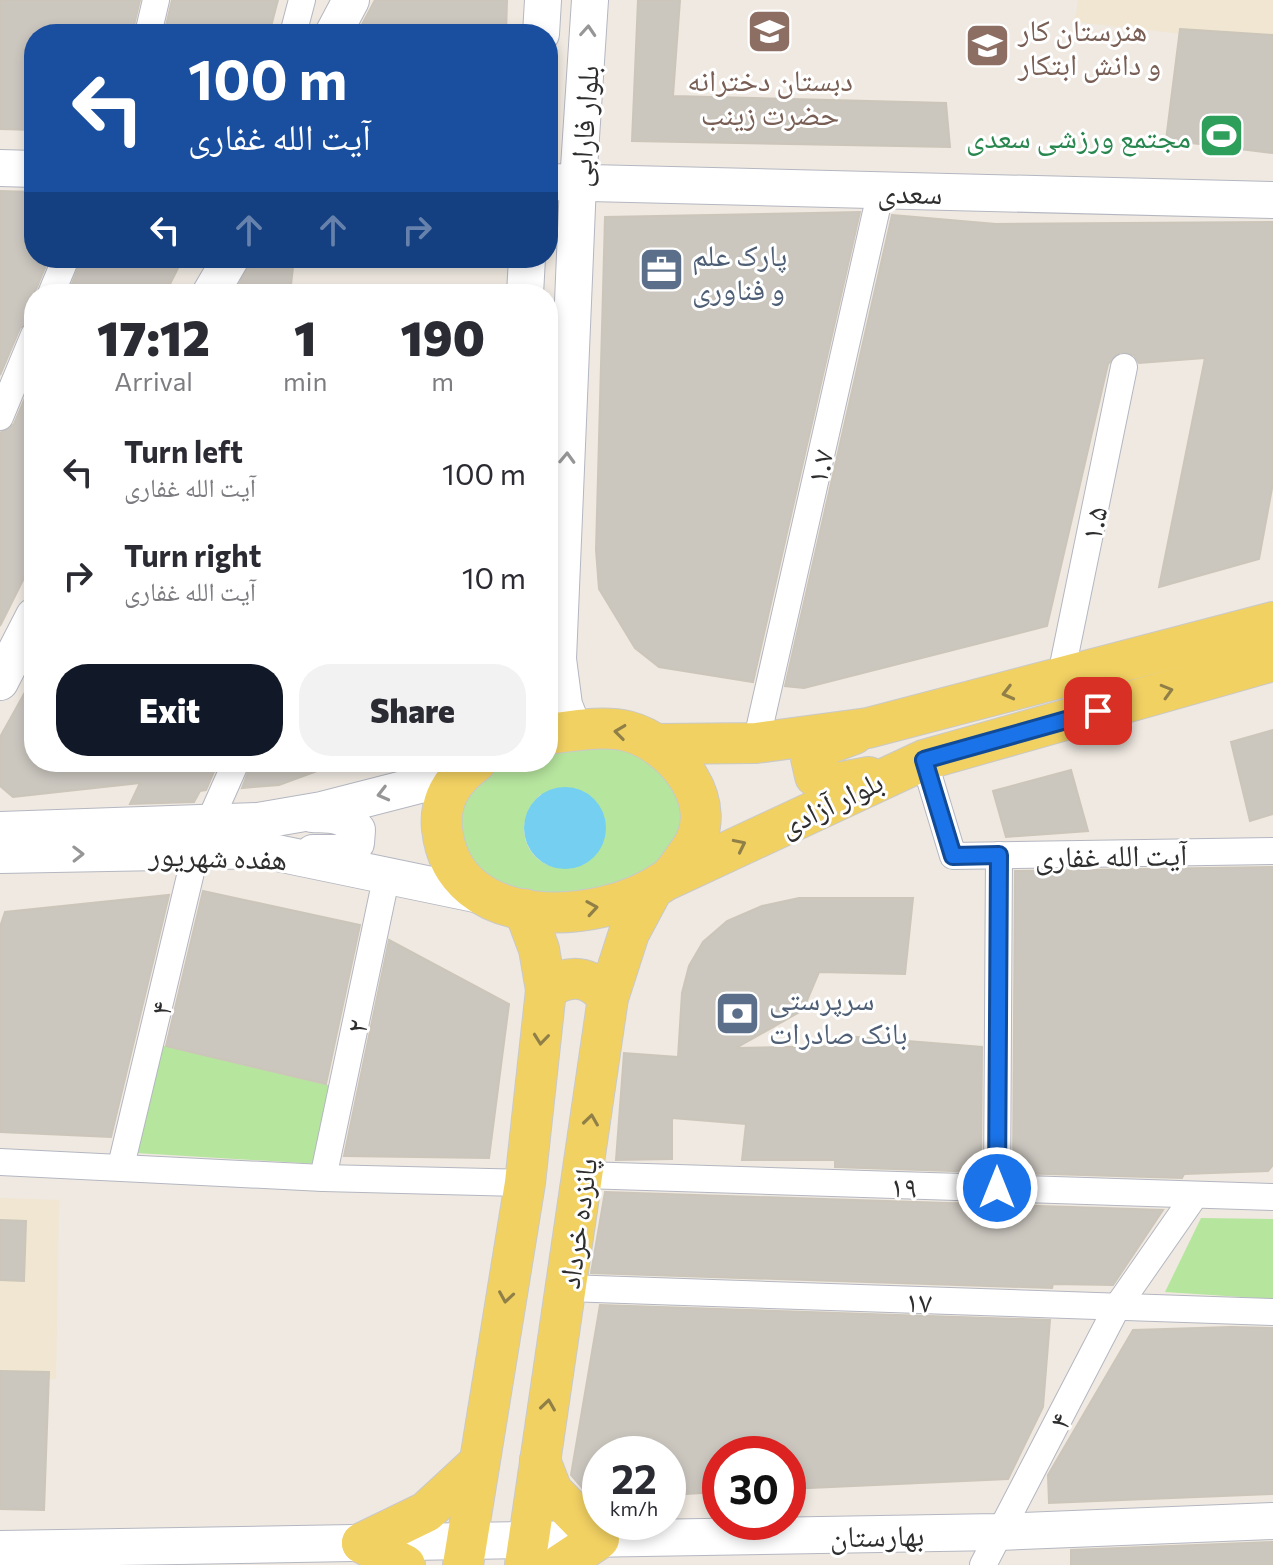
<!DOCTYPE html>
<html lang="en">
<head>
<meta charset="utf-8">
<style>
  body { margin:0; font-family:Commissioner,"Noto Naskh Arabic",sans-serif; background:#f2f2f3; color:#2b2b33; height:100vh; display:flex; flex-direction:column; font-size:30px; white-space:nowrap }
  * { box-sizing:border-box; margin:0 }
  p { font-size:26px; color:#7c7c81 }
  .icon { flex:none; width:44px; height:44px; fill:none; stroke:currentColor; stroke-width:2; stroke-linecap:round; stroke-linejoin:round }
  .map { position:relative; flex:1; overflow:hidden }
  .details { position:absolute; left:24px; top:284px; width:534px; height:488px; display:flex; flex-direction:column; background:#fff; border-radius:32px; box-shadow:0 4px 12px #0003 }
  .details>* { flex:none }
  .hud { position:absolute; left:24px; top:24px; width:534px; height:244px; border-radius:32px; box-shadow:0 4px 12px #0003; background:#1a4fa0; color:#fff; overflow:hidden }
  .speed { position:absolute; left:582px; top:1436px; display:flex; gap:16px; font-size:40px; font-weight:700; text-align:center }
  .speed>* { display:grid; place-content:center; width:104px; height:104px; border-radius:50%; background:#fff; box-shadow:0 4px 12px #0003; line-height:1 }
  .speed small { font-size:20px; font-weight:400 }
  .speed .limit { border:12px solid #d22; background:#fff; color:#111 }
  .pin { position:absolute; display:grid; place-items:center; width:68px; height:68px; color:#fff; margin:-34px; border-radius:16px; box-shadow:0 4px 12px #0006 }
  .me { position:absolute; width:88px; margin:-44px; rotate:0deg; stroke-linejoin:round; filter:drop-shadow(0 0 6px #0008) }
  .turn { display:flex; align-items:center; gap:28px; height:168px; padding:0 32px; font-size:36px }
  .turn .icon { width:104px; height:104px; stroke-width:2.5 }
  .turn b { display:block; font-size:56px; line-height:68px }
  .lanes { display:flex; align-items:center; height:76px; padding:0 32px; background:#0003; justify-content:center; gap:40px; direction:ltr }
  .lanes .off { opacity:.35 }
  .eta { display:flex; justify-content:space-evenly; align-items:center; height:136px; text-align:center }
  .eta b { font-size:48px; font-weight:800; line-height:56px }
  .action { display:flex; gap:16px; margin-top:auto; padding:16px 32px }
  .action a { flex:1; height:92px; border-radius:32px; background:#111827; color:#fff; font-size:32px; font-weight:800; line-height:92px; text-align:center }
  .action a+a { background:#f2f2f3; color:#2b2b33 }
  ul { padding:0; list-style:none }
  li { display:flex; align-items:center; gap:24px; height:104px; padding:0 32px }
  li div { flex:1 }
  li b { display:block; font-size:30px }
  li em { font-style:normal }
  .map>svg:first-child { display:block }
  .education { fill:#f0e6d1 }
  .green { fill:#b6e59e; fill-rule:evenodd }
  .water { fill:#75cff0 }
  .building { fill:#cbc7bf; stroke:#cbc5ba; stroke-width:2 }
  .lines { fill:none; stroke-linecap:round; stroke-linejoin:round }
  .street-casing { stroke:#b4b7c1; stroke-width:28 }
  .secondary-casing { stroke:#b4b7c1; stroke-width:38 }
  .primary-casing { stroke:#c9c9c9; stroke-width:42 }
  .street { stroke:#fff; stroke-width:26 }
  .secondary { stroke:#fff; stroke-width:36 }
  .primary { stroke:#f2d163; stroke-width:40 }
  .oneway { stroke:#969696 }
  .oneway2 { stroke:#908048 }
  .route-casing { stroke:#114b97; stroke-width:20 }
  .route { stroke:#1a73e8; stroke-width:14 }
  .labels { text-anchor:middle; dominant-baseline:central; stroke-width:6; stroke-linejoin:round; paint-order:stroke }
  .education-label { font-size:30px; fill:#785e54; stroke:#fff; text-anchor:start }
  .street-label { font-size:30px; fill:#2e2e2e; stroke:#fff }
  .leisure-label { font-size:30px; fill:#27864d; stroke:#fff; text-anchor:end }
  .service-label { font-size:30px; fill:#4e5e75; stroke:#fff; text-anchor:start }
</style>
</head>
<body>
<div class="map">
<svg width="1273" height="1565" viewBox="0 0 1273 1565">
  <rect width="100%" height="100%" fill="#efe9e1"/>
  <g class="education">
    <polygon points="1078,0 1273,0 1273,44 1075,22"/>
    <polygon points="0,1198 59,1200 56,1379 0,1378"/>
  </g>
  <g class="green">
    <path d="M548,741L647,745L691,817L673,867L551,904L467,873L450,807L484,762H548ZM541,794L597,853C550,896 496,837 541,794Z"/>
    <polygon points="160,1045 332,1086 319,1164 136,1153"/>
    <polygon points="1201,1218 1273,1219 1273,1299 1165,1292"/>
  </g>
  <circle class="water" cx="565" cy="828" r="41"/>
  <g class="building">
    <polygon points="0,0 140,0 132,34 34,34 34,130 0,129"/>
    <polygon points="172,0 278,0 269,34 164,34"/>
    <polygon points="375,0 507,0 506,34 357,34"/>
    <polygon points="638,0 680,0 673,96 946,103 950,147 632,141"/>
    <polygon points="1180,29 1273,35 1273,153 1166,140"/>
    <polygon points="0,191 34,192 34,258 49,258 34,294 34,319 20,328 0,375"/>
    <polygon points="860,212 753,682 659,667 635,648 599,589 596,550 605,217"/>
    <polygon points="892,215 996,224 1273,222 1273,483 1259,559 1159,587 1205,358 1139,363 1134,355 1120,352 1108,364 1047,626 804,688 785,686"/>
    <polygon points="82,258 183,258 165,294 68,294"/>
    <polygon points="252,258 294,258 290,294 234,294"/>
    <polygon points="34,377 34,558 0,626 0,433 14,424"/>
    <polygon points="34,676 34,762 218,762 206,790 200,791 194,802 130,804 140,783 13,797 0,786 0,737"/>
    <polygon points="1273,730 1273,814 1250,821 1231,742"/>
    <polygon points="252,762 336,762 336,764 279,785 242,788"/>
    <polygon points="1071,770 1088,831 1006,837 993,791"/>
    <polygon points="1273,867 1273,1165 1268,1171 1184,1174 1182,1178 1013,1173 1015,871"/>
    <polygon points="203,891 360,925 326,1084 166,1046"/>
    <polygon points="169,895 111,1137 0,1132 0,927 5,912"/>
    <polygon points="799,898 913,898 905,974 819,972 803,1010 736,1048 844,1046 845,1036 982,1047 981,1172 835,1167 835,1160 742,1160 746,1124 672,1118 672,1159 616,1160 624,1053 678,1057 682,993 689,966 703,942 727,921 762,906"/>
    <polygon points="389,940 509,1004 489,1158 344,1156"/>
    <polygon points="605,1192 1163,1210 1113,1285 1053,1284 1052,1288 591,1273"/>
    <polygon points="0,1220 26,1221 24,1281 0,1280"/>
    <polygon points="600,1305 1050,1320 1043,1407 1008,1479 788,1489 788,1454 720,1454 720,1492 668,1495 668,1454 600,1454 600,1498 591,1498 571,1475"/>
    <polygon points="1231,1327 1273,1328 1273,1494 1049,1503 1048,1475 1133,1330"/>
    <polygon points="0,1371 49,1372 44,1510 0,1509"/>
    <polygon points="1273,1542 1273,1565 1071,1565 1071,1550"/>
  </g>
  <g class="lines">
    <defs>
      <g id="street">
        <polyline points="148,34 156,0"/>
        <polyline points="293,34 302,0"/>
        <polyline points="51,294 66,258"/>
        <polyline points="0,417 34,335"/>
        <polyline points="1060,680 1124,367"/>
        <polyline points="756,743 881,190"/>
        <polyline points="924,760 953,856 1273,851"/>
        <polyline points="208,825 236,762"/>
        <polyline points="0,1162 323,1178 525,1183"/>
        <polyline points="121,1166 196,851"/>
        <polyline points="583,1175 1273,1197"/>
        <polyline points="323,1178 387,874"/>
        <polyline points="997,1188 999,855"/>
        <polyline points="566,1288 1273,1312"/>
        <polyline points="983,1565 1117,1307 1195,1195"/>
      </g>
      <g id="secondary">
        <polyline points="333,34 351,0"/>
        <polyline points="541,34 543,0"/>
        <polyline points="0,168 34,169"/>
        <polyline points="548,182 1273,200"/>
        <polyline points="210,294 231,258"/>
        <polyline points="525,294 527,258"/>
        <polyline points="0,682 34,616"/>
        <polyline points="574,730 564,705 558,659 578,183 590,0"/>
        <path d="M312,814C331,815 345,813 357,830L356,843L348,853H313"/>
        <polyline points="0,830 258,821 322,810 458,775"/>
        <polyline points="0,855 263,850 480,895"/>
        <polyline points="0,1549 998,1532 1273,1521"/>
      </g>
      <g id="primary">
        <polyline points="854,734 825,745 811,758 815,776 837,783 869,777"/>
        <polyline points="658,744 756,743 868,728 1273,622"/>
        <path d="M476,762C453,779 439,799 442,829C453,933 599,927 666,880C675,874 682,861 689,852C724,804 674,743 627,731C603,725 572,731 548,734"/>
        <polyline points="669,879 924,760 1273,661"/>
        <path d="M546,990C569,973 590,975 608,998"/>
        <polyline points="540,1460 552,1491 599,1539 560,1565"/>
        <polyline points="362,1543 426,1512 479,1463"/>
        <polyline points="362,1543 405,1565"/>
        <polyline points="463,1565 525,1183 546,990 539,949 524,909"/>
        <polyline points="525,1565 608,998 629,933 653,888"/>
      </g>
    </defs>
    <use href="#street" class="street-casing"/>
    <use href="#secondary" class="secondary-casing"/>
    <use href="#primary" class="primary-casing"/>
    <use href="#street" class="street"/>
    <use href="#secondary" class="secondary"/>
    <use href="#primary" class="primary"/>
  </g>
  <defs><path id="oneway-chevron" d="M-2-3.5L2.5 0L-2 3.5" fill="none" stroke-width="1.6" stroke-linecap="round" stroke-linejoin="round" transform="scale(2)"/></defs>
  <g class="oneway">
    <use href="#oneway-chevron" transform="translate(588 31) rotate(-86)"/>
    <use href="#oneway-chevron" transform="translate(567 458) rotate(-88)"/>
    <use href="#oneway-chevron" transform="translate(383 794) rotate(166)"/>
    <use href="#oneway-chevron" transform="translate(78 854) rotate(-1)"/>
  </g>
  <g class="oneway2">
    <use href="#oneway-chevron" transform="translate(1167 691) rotate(-16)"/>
    <use href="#oneway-chevron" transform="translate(1008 693) rotate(166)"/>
    <use href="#oneway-chevron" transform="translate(620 732) rotate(-173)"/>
    <use href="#oneway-chevron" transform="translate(740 845) rotate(-26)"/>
    <use href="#oneway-chevron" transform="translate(592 908) rotate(-9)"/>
    <use href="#oneway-chevron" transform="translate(541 1039) rotate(96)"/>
    <use href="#oneway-chevron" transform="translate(591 1120) rotate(-82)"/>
    <use href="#oneway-chevron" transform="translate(506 1297) rotate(99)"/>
    <use href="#oneway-chevron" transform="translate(548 1405) rotate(-82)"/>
  </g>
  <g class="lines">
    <defs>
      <polyline id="route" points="997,1188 999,855 953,856 924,760 1098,711"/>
    </defs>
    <use href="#route" class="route-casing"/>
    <use href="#route" class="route"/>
  </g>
  <defs>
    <symbol id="school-square" viewBox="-11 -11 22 22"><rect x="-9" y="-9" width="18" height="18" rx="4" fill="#8d6e63" stroke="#fff"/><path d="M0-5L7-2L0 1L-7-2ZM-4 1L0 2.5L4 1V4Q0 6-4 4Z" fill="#fff"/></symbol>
    <symbol id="stadium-square" viewBox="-11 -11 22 22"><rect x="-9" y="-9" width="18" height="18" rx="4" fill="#2e9e5b" stroke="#fff"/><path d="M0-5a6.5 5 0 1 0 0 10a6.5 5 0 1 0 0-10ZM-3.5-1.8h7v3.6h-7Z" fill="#fff"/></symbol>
    <symbol id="office-square" viewBox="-11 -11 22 22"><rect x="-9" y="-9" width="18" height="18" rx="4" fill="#5c6f8a" stroke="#fff"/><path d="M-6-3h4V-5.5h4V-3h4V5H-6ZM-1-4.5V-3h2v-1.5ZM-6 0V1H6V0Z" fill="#fff"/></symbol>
    <symbol id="bank-square" viewBox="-11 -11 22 22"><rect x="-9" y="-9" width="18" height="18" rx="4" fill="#5c6f8a" stroke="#fff"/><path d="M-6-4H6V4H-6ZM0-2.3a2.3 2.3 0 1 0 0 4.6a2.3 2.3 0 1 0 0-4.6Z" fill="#fff"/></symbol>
  </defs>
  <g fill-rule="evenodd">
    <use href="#school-square" x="744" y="6" width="51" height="51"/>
    <use href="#school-square" x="962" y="20" width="51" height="51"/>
    <use href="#stadium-square" x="1196" y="110" width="51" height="51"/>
    <use href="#office-square" x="636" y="244" width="51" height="51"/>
    <use href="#bank-square" x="712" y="988" width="51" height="51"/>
  </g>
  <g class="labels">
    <g class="education-label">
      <text x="1018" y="28">هنرستان کار<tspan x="1018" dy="34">و دانش ابتکار</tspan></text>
      <text x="770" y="78" text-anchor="middle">دبستان دخترانه<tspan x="770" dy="34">حضرت زینب</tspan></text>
    </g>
    <g class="street-label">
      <text transform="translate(582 126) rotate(-86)">بلوار فارابی</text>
      <text transform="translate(910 191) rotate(1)">سعدی</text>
      <text transform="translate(818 466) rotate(-77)">۱.۷</text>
      <text transform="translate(1092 523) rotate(-78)">۱.۵</text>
      <text transform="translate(830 802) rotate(-26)">بلوار آزادی</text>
      <text transform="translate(1111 854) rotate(-1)">آیت الله غفاری</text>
      <text transform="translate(218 855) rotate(2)">هفده شهریور</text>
      <text transform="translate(159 1008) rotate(-77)">۴</text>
      <text transform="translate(355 1026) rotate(-78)">۲</text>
      <text transform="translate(904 1185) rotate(2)">۱۹</text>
      <text transform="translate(576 1223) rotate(-82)">پانزده خرداد</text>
      <text transform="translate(919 1300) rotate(2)">۱۷</text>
      <text transform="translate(1058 1420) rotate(-62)">۴</text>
      <text transform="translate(877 1534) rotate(-1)">بهارستان</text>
    </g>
    <g class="leisure-label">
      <text x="1191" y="135">مجتمع ورزشی سعدی</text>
    </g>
    <g class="service-label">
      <text x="692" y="253">پارک علم<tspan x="692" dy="34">و فناوری</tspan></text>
      <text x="769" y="997">سرپرستی<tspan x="769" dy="34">بانک صادرات</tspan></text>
    </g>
  </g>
</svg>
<div class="speed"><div>22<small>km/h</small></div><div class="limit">30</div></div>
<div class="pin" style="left:1098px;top:711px;background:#d93025"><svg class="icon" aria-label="arrive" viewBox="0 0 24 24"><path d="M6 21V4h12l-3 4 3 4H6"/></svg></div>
<svg class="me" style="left:997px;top:1188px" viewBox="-20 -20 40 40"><circle r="17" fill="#1a73e8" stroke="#fff" stroke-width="3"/><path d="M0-11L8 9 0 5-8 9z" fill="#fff"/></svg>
<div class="hud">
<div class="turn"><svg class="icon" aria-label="left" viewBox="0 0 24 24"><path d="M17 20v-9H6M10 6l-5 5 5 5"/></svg><div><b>100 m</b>آیت الله غفاری</div></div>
<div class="lanes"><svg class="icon" aria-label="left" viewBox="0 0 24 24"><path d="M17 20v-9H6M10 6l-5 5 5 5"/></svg><svg class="icon off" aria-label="ahead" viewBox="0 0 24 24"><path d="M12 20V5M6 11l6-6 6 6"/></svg><svg class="icon off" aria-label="ahead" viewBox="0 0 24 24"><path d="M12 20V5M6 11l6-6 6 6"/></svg><svg class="icon off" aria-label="right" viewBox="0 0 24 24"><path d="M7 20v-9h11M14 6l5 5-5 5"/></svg></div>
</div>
<section class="details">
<div class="eta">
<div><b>17:12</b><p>Arrival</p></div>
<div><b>1</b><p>min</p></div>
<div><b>190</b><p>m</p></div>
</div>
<ul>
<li><svg class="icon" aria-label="left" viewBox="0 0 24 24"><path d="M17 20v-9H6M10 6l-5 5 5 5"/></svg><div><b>Turn left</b><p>آیت الله غفاری</p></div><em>100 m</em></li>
<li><svg class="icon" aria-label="right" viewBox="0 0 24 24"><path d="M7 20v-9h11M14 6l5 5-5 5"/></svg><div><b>Turn right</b><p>آیت الله غفاری</p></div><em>10 m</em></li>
</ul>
<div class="action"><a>Exit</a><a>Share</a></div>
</section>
</div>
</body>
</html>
